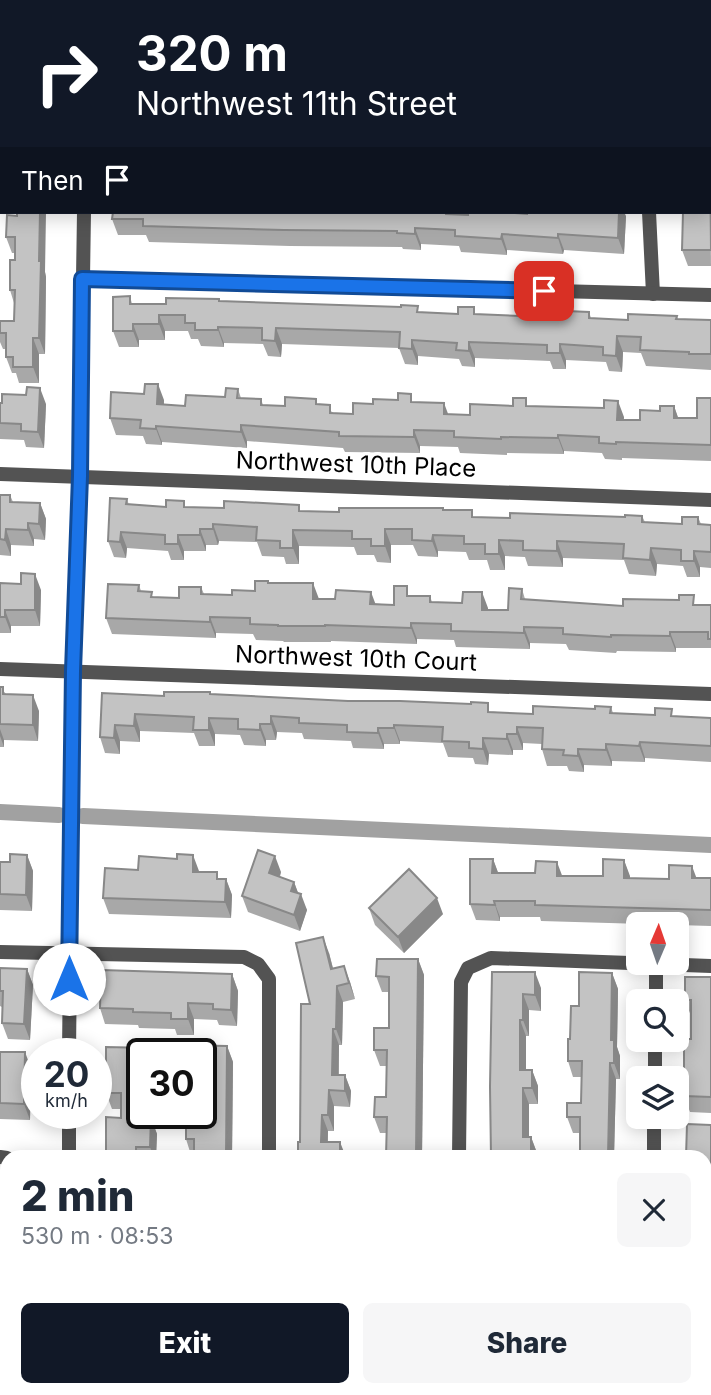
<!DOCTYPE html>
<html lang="en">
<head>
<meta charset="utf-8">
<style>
  body { margin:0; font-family:Inter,sans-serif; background:#f6f6f7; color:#1f2937; height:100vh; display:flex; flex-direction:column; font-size:26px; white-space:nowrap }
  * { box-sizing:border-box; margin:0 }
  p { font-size:23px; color:#747a83 }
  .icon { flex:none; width:38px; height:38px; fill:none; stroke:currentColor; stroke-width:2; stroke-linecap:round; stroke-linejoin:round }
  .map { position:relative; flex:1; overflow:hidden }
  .side { position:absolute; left:0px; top:1150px; width:712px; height:247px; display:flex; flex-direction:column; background:#fff; border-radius:21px 21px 0 0; box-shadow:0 4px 18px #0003 }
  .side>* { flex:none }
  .guide { position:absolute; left:0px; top:0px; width:712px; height:214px; box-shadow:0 4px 18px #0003; background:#111827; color:#fff; overflow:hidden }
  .needle { width:46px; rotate:2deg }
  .fabs { position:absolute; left:626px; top:912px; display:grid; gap:14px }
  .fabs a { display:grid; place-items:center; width:63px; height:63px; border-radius:10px; background:#fff; box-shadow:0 4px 18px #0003; font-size:35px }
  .speed { position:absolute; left:21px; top:1038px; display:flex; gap:14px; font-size:35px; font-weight:700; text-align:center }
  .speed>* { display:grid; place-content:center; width:91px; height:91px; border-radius:50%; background:#fff; box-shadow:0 4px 18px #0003; line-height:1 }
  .speed small { font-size:18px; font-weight:400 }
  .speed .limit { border:4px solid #111; border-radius:10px; background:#fff; color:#111 }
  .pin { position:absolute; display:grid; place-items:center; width:60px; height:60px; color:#fff; margin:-30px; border-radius:14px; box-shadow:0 4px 10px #0006 }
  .me { position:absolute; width:77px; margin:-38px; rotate:0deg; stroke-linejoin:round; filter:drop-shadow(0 0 5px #0008) }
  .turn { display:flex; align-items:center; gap:24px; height:147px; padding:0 21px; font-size:32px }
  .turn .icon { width:91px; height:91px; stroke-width:2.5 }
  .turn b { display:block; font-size:49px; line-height:60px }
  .then { display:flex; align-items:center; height:66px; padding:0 21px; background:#0003; gap:14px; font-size:26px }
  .round { display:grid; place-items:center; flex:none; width:74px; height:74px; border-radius:10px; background:#f6f6f7 }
  .headline { display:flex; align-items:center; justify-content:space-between; height:119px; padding:0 21px }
  h1 { font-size:42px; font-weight:800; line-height:52px }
  .button { display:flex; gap:14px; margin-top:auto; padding:14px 21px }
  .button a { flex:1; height:80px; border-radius:10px; background:#111827; color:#fff; font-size:28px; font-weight:800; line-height:80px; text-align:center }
  .button a+a { background:#f6f6f7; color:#1f2937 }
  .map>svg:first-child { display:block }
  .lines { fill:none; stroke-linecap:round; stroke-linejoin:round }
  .canal { stroke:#a1a1a1; stroke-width:16 }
  .minor { stroke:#535353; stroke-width:14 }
  .wall { fill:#a8a8a8 }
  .shaded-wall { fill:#888 }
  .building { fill:#c3c3c3; stroke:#888; stroke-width:2 }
  .route-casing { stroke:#114b97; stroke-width:18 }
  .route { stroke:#1a73e8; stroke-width:12 }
  .labels { text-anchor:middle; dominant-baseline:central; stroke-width:7; stroke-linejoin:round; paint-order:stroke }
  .street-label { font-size:24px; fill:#000; stroke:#fff }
</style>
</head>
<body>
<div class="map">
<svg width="711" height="1395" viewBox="0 0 711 1395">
  <rect width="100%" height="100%" fill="#fff"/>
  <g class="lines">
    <g class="canal">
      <polyline points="0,812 59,815"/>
      <polyline points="83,816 711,845"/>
    </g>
    <g class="minor">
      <polyline points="88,2 88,0"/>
      <polyline points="0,66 2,66"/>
      <polyline points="649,212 653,294"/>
      <polyline points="82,279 711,295"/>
      <polyline points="0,474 711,500"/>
      <polyline points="0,669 711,694"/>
      <polyline points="0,952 244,957 258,964 269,979 269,1157"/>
      <polyline points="656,1001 656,965"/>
      <polyline points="69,1054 73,671 80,476 84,212"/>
      <polyline points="655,1078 655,1040"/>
      <polyline points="0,1157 7,1158"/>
      <polyline points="69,1157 69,1113"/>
      <polyline points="459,1157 461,982 468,968 491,958 711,966"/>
      <polyline points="654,1157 654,1116"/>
      <polyline points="0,1379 7,1380"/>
      <polyline points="237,1390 330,1395"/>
      <polyline points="69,1395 69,1390"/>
      <polyline points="458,1395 458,1390"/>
      <polyline points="651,1395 651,1390"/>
    </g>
  </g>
  <g class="wall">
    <polygon points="0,76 2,76 2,136 0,132"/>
    <polygon points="710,151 711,266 688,266 682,250"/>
    <polygon points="113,212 448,212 448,214 468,215 468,212 507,212 507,213 626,216 624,254 564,250 563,254 507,250 507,255 461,252 459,246 421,244 421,250 403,249 402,247 290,246 149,242 146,235 118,235 112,219"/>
    <polygon points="7,215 45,272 46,277 45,354 39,354 39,383 19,383 16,373 12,373 6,357 6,349 3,349 0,342 0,321 14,321 14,303 10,290 15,253 12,253 6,237"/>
    <polygon points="130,296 132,304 166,304 219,299 220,301 420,312 544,317 589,312 591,318 628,320 677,316 678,319 711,320 711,370 646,366 641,353 623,352 622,372 609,371 606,362 566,360 566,369 553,369 550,361 475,358 475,367 462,366 459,359 418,356 418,365 405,364 399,348 282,344 281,357 268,356 263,344 224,343 224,347 201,346 198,339 191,339 188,331 165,331 165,340 139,340 139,347 119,347 113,331"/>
    <polygon points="238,389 241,398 261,399 263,405 285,406 318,404 334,413 353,414 373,404 414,402 448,414 470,415 529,406 624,417 623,420 640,420 660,411 674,406 678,418 697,418 711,398 711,461 622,458 622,460 605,459 602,453 564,451 564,454 507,453 507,455 460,453 458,447 420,446 420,453 345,452 343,448 247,441 247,448 162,442 162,445 146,444 143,436 116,435 110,418 164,400 164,404 185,406 225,397"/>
    <polygon points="0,403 46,404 44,448 26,447 24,440 0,439"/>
    <polygon points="0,495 10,495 13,502 40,503 46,519 45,540 34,539 34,546 11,545 11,556 0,555"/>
    <polygon points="127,499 129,505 186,508 339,512 444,510 474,517 510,518 642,516 645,522 682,524 698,517 701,524 711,525 711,568 700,567 700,577 687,577 683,566 657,564 656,576 629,574 624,560 563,558 563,567 528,566 525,557 505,556 505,570 490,570 487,560 469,560 466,552 438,551 438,557 418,556 413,545 391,545 391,563 377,562 374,555 357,555 354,547 299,546 299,564 286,564 284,557 262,556 257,542 219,541 218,545 206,545 206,551 184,551 184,560 171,560 168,551 127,548 126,558 114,557 108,541"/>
    <polygon points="0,583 41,590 40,626 11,626 11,633 0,633"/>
    <polygon points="269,583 319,599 394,605 411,596 430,596 432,602 488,608 488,610 508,610 522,589 525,599 623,606 711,605 711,648 676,648 676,652 617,651 616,653 569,650 566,644 530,643 530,649 456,647 454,640 417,639 417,644 331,641 331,642 284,642 283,641 256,640 253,634 216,633 216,638 112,634 106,618 139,585 141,591 154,597 179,598 201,587 204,594 232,595 255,591"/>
    <polygon points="0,687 6,694 39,711 38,741 4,740 4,747 0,747"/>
    <polygon points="210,692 210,695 533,714 611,707 613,713 711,718 711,762 645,758 645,762 612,761 612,766 584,765 584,772 569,771 567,766 547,766 542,749 542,744 523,743 523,750 513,750 513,755 489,754 488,765 475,764 473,758 448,757 443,743 400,741 400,744 384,744 384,749 353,748 351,741 304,739 302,733 277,732 276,740 266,740 266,746 244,745 240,735 215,734 215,746 199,746 194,733 140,731 140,742 120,741 120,754 105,753 100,737 102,693 164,696"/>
    <polygon points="27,855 33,871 32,911 0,910 0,862 10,862"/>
    <polygon points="493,859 498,873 562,876 603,876 624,860 630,878 711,878 711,926 541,921 540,917 500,917 500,921 476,920 470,904"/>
    <polygon points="138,870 199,872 220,879 226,879 232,895 231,918 109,914 103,898"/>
    <polygon points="281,872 280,877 294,882 298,893 307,910 300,931 248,912 242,896"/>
    <polygon points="369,908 443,914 404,953 375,925"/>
    <polygon points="329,953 333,968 350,982 355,999 343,1002 342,1045 339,1045 339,1075 345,1075 351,1091 350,1107 334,1106 334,1131 328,1131 328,1142 300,1142 310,1004"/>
    <polygon points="418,959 424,975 422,1157 386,1157 387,1133 380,1133 374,1117 386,1097 386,1066 380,1066 374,1050 389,1028 389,992 382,992 376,976"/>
    <polygon points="0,968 27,969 33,985 30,1040 8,1039 2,1023 2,1007 0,1006"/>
    <polygon points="492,972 541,988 541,1011 529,1010 529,1036 526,1036 526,1070 532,1070 538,1086 538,1104 529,1104 529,1137 531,1137 537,1153 537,1157 491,1157"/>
    <polygon points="612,973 618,989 617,1047 620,1056 620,1079 616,1079 614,1157 580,1157 580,1133 573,1133 567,1117 581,1103 582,1077 573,1077 568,1061 570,1039 579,1006"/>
    <polygon points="232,974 238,991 237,1026 219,1025 217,1020 194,1019 194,1035 177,1035 175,1029 139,1028 138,1025 105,1024 100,1008"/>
    <polygon points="711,977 711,1113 690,1112 684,1096 691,1039 691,1016 685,1000"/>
    <polygon points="227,1046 233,1062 232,1157 194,1157 194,1155 191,1155 186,1139 197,1120"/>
    <polygon points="106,1047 149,1048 151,1054 142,1054 141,1118 151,1118 157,1134 156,1157 106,1157 106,1117 121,1118 121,1109 112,1109 106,1093"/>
    <polygon points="0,1052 31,1068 30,1120 0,1119"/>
    <polygon points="711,1125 711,1199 705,1199 705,1157"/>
    <rect x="0" y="1175" width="7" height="42"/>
    <rect x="705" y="1229" width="6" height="77"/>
    <polygon points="7,1274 7,1332 0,1332 0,1287 2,1287"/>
    <rect x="705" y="1315" width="6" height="61"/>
  </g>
  <g class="shaded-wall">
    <polygon points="40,212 46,212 45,272 46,277 45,354 39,338"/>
    <polygon points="619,212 624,212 626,216 624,254 618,238"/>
    <polygon points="415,228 421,244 421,250 415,234"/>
    <polygon points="502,234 507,250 507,255 501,239"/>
    <polygon points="558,234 564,250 563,254 558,238"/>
    <polygon points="159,315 165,331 165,340 159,324"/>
    <polygon points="133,324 139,340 139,347 133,331"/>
    <polygon points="218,327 224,343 224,347 218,330"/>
    <polygon points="276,328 282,344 281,357 275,341"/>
    <polygon points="617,336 623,352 622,372 616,356"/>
    <polygon points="33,338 39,354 39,383 33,367"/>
    <polygon points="412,340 418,356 418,365 412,349"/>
    <polygon points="469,342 475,358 475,367 469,351"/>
    <polygon points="560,344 566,360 566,369 560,353"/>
    <polygon points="158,384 164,400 163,420 157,404"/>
    <polygon points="40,388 46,404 44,448 38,432"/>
    <polygon points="618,401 624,417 623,436 617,420"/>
    <polygon points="444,403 450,419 444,414"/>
    <polygon points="674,406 680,423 674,418"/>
    <polygon points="241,425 247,441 247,448 241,432"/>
    <polygon points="156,426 162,442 162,445 156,429"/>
    <polygon points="414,430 420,446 420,453 414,437"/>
    <polygon points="558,435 564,451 564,454 558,438"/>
    <polygon points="40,503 46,519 45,540 39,524"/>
    <polygon points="28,523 34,539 34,546 28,530"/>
    <polygon points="213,524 219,541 218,545 213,529"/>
    <polygon points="6,529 11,545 11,556 5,540"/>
    <polygon points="200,529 206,545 206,551 200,535"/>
    <polygon points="385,529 391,545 391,563 385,546"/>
    <polygon points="293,530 299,546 299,564 293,548"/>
    <polygon points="121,532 127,548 126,558 120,542"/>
    <polygon points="178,535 184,551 184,560 178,544"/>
    <polygon points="433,535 438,551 438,557 432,541"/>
    <polygon points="499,540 505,556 505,570 499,554"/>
    <polygon points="557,541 563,558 563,567 557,551"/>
    <polygon points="651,548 657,564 656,576 650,560"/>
    <polygon points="694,551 700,567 700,577 694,561"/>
    <polygon points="35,574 41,590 40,626 35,610"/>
    <polygon points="313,583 319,599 313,599"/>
    <polygon points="371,592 377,608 370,604"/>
    <polygon points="482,592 488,608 488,626 482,610"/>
    <polygon points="5,610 11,626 11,633 5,617"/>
    <polygon points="210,617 216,633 216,638 210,622"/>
    <polygon points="411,623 417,639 417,644 411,628"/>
    <polygon points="524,627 530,643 530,649 524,633"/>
    <polygon points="670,632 676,648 676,652 670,636"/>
    <polygon points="33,695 39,711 38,741 33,725"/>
    <polygon points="135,714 140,731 140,742 134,726"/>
    <polygon points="271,716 277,732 276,740 271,724"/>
    <polygon points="209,718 215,734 215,746 209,730"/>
    <polygon points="260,724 266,740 266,746 260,730"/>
    <polygon points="115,725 120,741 120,754 114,738"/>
    <polygon points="394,725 400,741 400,744 394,728"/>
    <polygon points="517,727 523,743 523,750 517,734"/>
    <polygon points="378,728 384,744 384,749 378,733"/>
    <polygon points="0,729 4,740 4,747 0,736"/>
    <polygon points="507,734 513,750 513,755 507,739"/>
    <polygon points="483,738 489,754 488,765 483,749"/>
    <polygon points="640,742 645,758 645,762 639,746"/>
    <polygon points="606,744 612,761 612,766 606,750"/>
    <polygon points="578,749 584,765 584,772 578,756"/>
    <polygon points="27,855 33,871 32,911 26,895"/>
    <polygon points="193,855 199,871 199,888 193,872"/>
    <polygon points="275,856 281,872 275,889 269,873"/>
    <polygon points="493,859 499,875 492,873"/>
    <polygon points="624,860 630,876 630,894 624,878"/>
    <polygon points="557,862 563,878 557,876"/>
    <polygon points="692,866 698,882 692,878"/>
    <polygon points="226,879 232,895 231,918 225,902"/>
    <polygon points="294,882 300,898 301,894 307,910 300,931 294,915 291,891"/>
    <polygon points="437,898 443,914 404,953 398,937"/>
    <polygon points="494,901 500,917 500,921 495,905"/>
    <polygon points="323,937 329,953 337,985 331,969"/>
    <polygon points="418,959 424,975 422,1157 416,1157"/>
    <polygon points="344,966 350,982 355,999 349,983"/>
    <polygon points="27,969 33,985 30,1040 24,1024"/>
    <polygon points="535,972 541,988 541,1011 535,995"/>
    <polygon points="612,973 618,989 617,1047 620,1056 620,1079 614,1063 611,1040"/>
    <polygon points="232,974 238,991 237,1026 231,1010"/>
    <polygon points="337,986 343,1002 342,1045 336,1029"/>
    <polygon points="523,994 529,1010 529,1036 523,1020"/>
    <polygon points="188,1003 194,1019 194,1035 188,1019"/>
    <polygon points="520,1020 526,1036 526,1086 520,1070"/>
    <polygon points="333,1029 339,1045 338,1091 332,1075"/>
    <polygon points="227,1046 233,1062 232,1157 226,1157"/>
    <polygon points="25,1052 31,1068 30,1120 24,1104"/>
    <polygon points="610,1063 616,1079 614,1157 608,1157"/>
    <polygon points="135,1069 141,1085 140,1134 134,1118"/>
    <polygon points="532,1070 538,1086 538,1104 532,1088"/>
    <polygon points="345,1075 351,1091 350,1107 345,1091"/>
    <polygon points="523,1088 529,1104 529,1153 523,1137"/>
    <polygon points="329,1090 334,1106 334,1131 328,1115"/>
    <polygon points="322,1115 328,1131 327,1157 321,1142"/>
    <polygon points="151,1118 157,1134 156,1157 154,1157 150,1147"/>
    <polygon points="531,1137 537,1153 537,1157 531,1157"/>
    <polygon points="340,1142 346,1157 340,1157"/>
    <polygon points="707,1337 711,1349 711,1373 706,1360"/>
  </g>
  <g class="building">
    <rect x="4" y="0" width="47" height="2"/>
    <polygon points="118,0 415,1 415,0 499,0 527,1 527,0 564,0 564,2 118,2"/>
    <rect x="590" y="0" width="23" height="2"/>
    <rect x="0" y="76" width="2" height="44"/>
    <polygon points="710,152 711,250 682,250 683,212 710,212"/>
    <polygon points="17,212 40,212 39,261 41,261 39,338 33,338 33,367 13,367 13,357 6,357 6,333 0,333 0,321 14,321 15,290 10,290 10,260 15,260 15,237 6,237 7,215 17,216"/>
    <polygon points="113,212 446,212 446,214 468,215 468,212 503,212 527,214 527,212 619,212 618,238 558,234 558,238 502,234 501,239 455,236 455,230 415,228 415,234 397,233 397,231 284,230 143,226 143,219 112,219"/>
    <polygon points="130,296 130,304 166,304 166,298 219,299 219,301 401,307 401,305 418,306 417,312 458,314 458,307 474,307 474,314 544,317 544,310 589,312 589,318 628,320 628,314 677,316 676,319 711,320 711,354 689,354 689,352 640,350 641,337 617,336 616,356 603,355 603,347 560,344 560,353 547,353 547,345 469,342 469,351 456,350 457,343 412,340 412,349 399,348 400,332 276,328 275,341 262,340 262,328 218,327 218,330 195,330 195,323 185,323 185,315 159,315 159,324 133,324 133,331 113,331 113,297"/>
    <polygon points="145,384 158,384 157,404 185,406 186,395 225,397 226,388 238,389 237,398 261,399 261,405 285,406 285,397 316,399 316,404 330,405 330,413 353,414 353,403 373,404 373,399 398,400 398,393 411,394 411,402 444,403 444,414 470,415 470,404 513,406 513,398 526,398 526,406 604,408 604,400 618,401 617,420 640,420 640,410 660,411 660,406 674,406 674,418 697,418 697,398 711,398 711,445 616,442 616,444 599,443 599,437 558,435 558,438 501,437 501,439 454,437 454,431 414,430 414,437 339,436 339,432 241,425 241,432 156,426 156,429 140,428 141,420 110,418 111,392 144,394"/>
    <polygon points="27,387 40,388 38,432 21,431 21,424 0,423 0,403 2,403 2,394 26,395"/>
    <polygon points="0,495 10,495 10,502 40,503 39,524 28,523 28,530 6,529 5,540 0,539"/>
    <polygon points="110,498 127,499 126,504 166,507 166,500 184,501 184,507 224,508 224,501 299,505 299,511 339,512 339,508 443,508 443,510 472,510 472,517 510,518 510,513 625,517 625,515 642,516 642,522 682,524 682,517 698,517 698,524 711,525 711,552 694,551 694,561 681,561 681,550 651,548 650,560 623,558 624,544 557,541 557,551 523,550 523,541 499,540 499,554 485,554 485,544 464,544 464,536 433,535 432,541 412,540 412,529 385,529 385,546 371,546 371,539 352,539 352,531 293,530 293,548 280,548 280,541 256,540 257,527 213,524 213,529 200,529 200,535 178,535 178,544 165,544 165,535 121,532 120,542 108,541"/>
    <polygon points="21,573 35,574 35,610 5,610 5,617 0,617 0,583 21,584"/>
    <polygon points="255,581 268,581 268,583 313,583 313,599 335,599 336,590 371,592 370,604 394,605 394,586 407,586 407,596 430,596 430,602 462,603 463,592 482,592 482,610 508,610 509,588 522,589 521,599 623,606 623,599 679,600 679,595 694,595 693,605 711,605 711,639 708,639 708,632 670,632 670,636 611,635 611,637 563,634 563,628 524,627 524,633 451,631 451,624 411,623 411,628 325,625 325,626 278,626 278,625 250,624 250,618 210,617 210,622 106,618 108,584 139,585 138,591 152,592 151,597 179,598 179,587 201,587 201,594 232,595 232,590 255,591"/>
    <polygon points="0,687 3,687 3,694 33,695 33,725 0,724"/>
    <polygon points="164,692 210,692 210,694 348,701 400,701 471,704 471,702 488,703 488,712 533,714 533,706 595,709 595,706 611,707 610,713 655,715 655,708 672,709 671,716 711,718 711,746 640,742 639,746 606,744 606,750 578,749 578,756 563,755 564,750 542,749 543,728 517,727 517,734 507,734 507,739 483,738 483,749 469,748 469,742 442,741 443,727 394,725 394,728 378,728 378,733 347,732 347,725 299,723 299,718 271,716 271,724 260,724 260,730 238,729 238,719 209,718 209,730 193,730 194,717 135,714 134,726 115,725 114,738 100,737 102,693 164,696"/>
    <polygon points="258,850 275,856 269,873 294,882 291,891 301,894 294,915 242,896"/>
    <polygon points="10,854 27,855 26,895 0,894 0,862 10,862"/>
    <polygon points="177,854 193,855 193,872 217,872 217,879 226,879 225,902 103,898 105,868 138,870 139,856 177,859"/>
    <polygon points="470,859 493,859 492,873 535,873 536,861 557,862 557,876 603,876 603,859 624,860 624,878 669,879 669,865 692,866 692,878 711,878 711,910 535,905 535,901 494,901 495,905 470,904"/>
    <polygon points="409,869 437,898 398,937 369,908"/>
    <polygon points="323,937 331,969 344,966 349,983 337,986 336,1029 333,1029 332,1075 345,1075 345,1091 329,1090 328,1115 322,1115 321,1142 340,1142 340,1157 298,1157 298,1142 300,1142 301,1004 310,1004 296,943"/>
    <polygon points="377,959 418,959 416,1157 386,1157 387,1117 374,1117 375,1097 386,1097 387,1050 374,1050 374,1028 389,1028 389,977 376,976"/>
    <polygon points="0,968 27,969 24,1024 2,1023 3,991 0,991"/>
    <polygon points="101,970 232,974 231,1010 213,1009 213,1004 188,1003 188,1019 171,1019 171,1013 133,1012 133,1009 100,1008"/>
    <polygon points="492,972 535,972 535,995 523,994 523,1020 520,1020 520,1070 532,1070 532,1088 523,1088 523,1137 531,1137 531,1157 491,1157 490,1087"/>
    <polygon points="579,972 612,973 611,1040 614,1040 614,1063 610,1063 608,1157 580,1157 580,1117 567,1117 567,1103 581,1103 582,1061 568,1061 568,1039 570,1039 571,1006 579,1006"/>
    <polygon points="685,977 711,977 711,1097 684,1096 684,1039 691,1039 691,1000 685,1000"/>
    <polygon points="177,1045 227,1046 226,1157 194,1157 194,1139 186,1139 186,1120 197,1120 197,1113 201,1113 201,1054 177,1054"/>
    <polygon points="106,1047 149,1048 149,1054 142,1054 142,1069 135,1069 134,1118 151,1118 150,1147 136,1147 136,1157 106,1157 106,1117 121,1118 121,1093 106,1093"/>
    <polygon points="0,1052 25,1052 24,1104 0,1103"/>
    <polygon points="687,1124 711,1125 711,1183 705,1183 705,1157 686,1157"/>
    <rect x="0" y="1175" width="7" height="26"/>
    <rect x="705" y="1229" width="6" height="61"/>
    <polygon points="2,1274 7,1274 7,1316 0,1316 0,1287 2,1287"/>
    <polygon points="705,1315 711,1315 711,1337 707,1337 706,1360 705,1360"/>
  </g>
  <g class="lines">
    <defs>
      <polyline id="route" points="69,979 73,671 80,476 82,279 544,291"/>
    </defs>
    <use href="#route" class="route-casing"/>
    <use href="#route" class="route"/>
  </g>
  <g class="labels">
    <g class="street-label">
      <text transform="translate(356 464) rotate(2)">Northwest 10th Place</text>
      <text transform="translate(356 658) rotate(2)">Northwest 10th Court</text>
    </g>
  </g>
</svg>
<div class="fabs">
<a><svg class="needle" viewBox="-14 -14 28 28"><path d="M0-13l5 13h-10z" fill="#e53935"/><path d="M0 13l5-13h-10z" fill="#747a83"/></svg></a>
<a><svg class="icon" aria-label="search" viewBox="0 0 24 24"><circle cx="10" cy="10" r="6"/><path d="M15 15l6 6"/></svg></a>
<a><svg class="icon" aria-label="layers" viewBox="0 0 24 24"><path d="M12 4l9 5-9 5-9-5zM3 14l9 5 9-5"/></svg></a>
</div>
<div class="speed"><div>20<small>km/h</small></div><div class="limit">30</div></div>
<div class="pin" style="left:544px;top:291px;background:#d93025"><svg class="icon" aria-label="arrive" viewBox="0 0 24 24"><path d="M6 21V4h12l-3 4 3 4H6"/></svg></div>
<svg class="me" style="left:69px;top:979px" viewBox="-20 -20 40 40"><circle r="19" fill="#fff"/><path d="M0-13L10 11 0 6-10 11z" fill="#1a73e8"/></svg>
<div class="guide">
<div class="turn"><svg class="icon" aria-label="right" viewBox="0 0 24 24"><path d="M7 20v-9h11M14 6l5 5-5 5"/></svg><div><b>320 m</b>Northwest 11th Street</div></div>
<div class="then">Then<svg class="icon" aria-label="arrive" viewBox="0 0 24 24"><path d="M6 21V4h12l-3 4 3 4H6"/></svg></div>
</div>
<section class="side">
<div class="headline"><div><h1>2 min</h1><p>530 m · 08:53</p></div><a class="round"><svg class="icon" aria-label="close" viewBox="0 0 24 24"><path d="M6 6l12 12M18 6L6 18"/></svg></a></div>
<div class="button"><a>Exit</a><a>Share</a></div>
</section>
</div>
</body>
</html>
